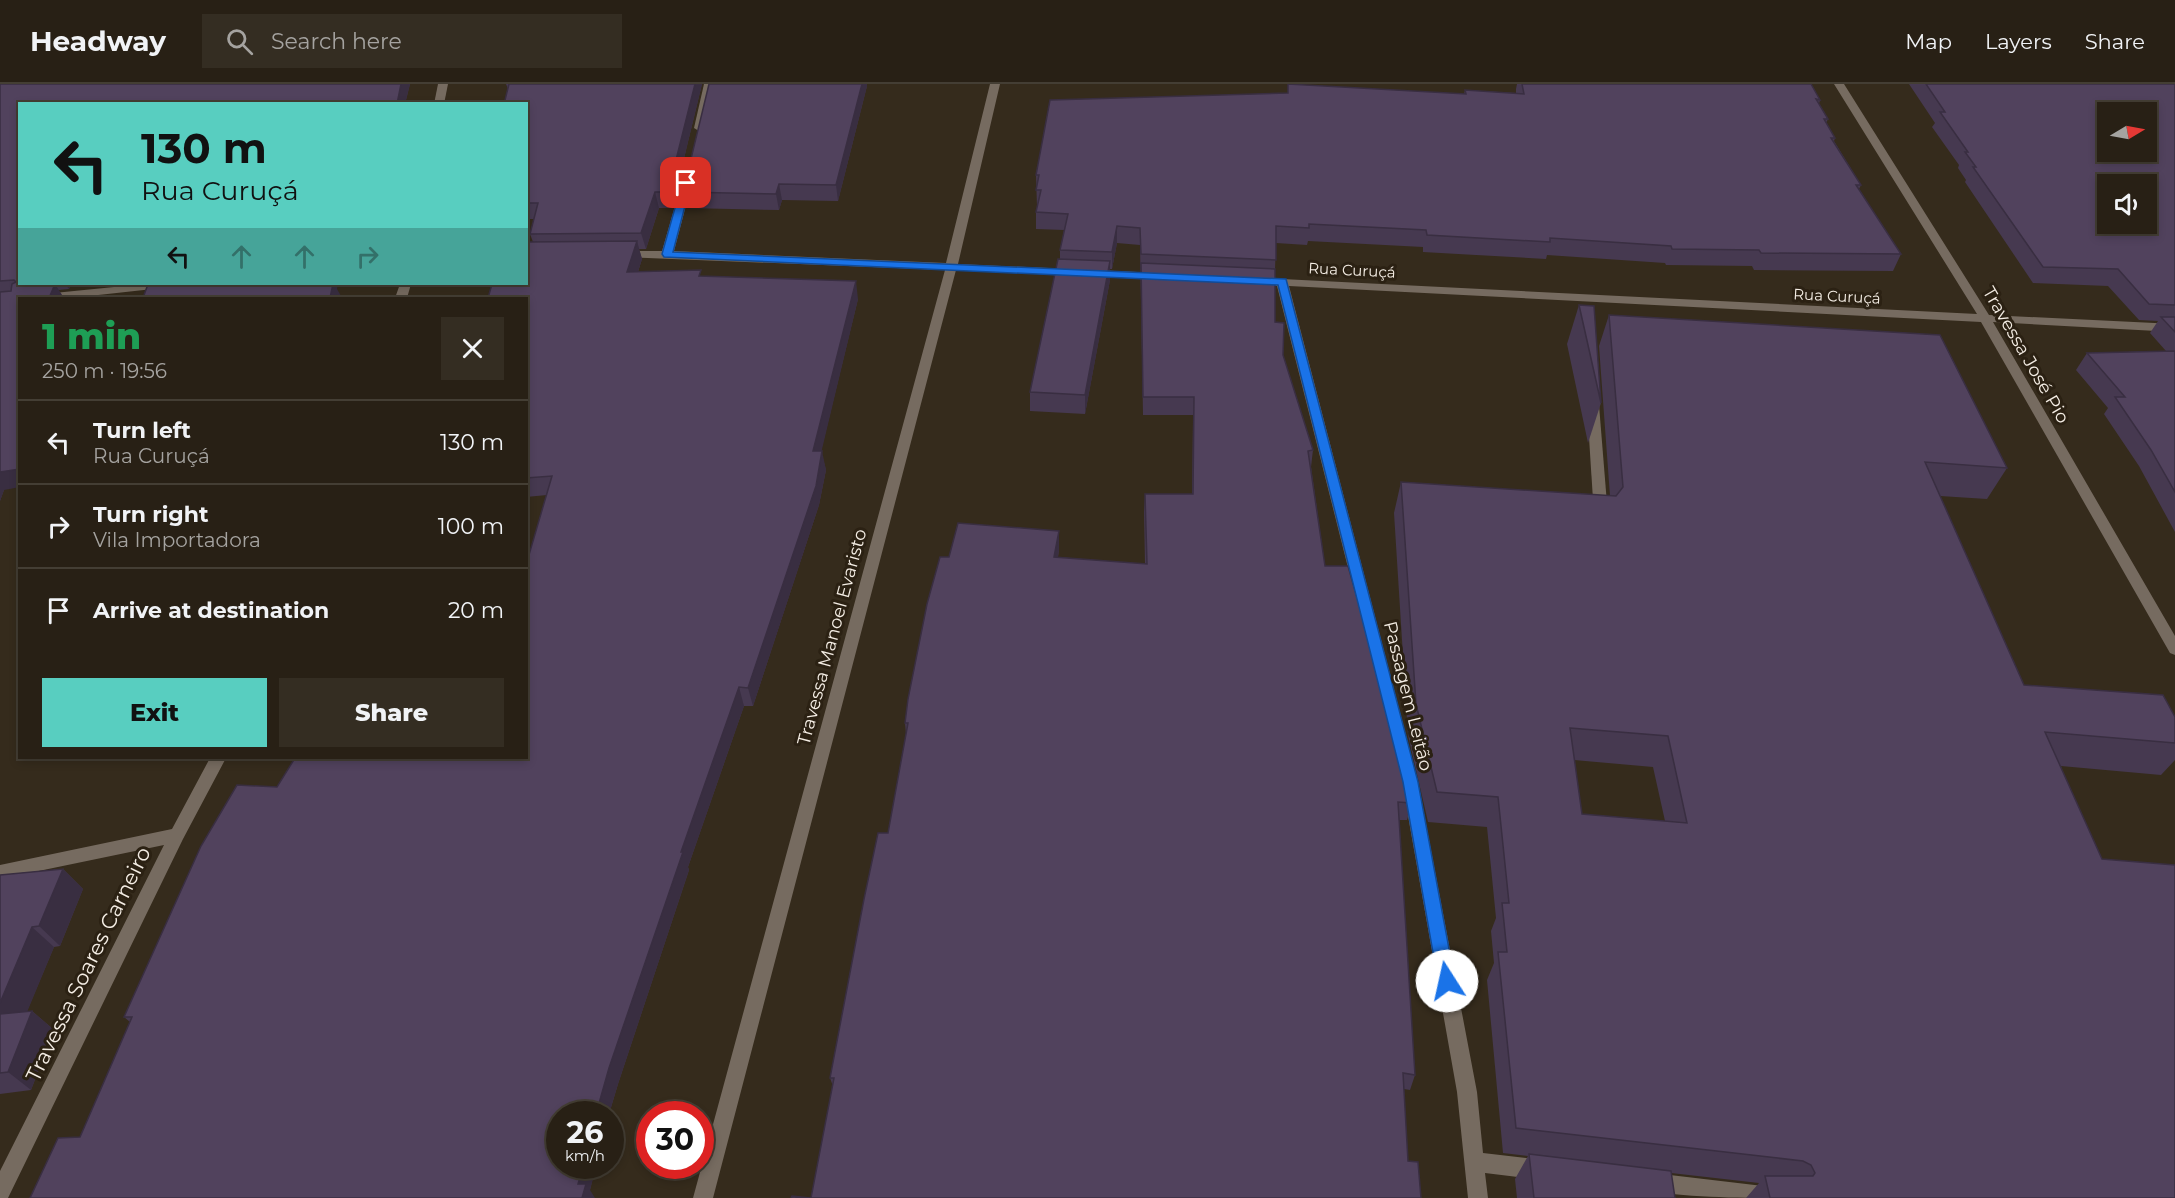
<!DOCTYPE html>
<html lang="en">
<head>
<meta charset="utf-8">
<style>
  body { margin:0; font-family:Montserrat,sans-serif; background:#342d22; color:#f1f3f6; height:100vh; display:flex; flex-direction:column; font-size:22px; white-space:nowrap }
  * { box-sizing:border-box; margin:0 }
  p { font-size:20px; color:#a5a3a0 }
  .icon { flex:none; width:33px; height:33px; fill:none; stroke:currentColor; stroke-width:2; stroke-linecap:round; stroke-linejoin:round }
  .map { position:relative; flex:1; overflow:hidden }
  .panel { position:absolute; left:18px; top:213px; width:510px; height:462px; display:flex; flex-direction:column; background:#282015; border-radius:0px; box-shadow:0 3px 9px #0003,0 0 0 2px #443e34 }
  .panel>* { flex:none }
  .top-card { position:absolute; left:18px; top:18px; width:510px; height:183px; border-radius:0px; box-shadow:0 3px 9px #0003,0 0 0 2px #443e34; background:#58cec0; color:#111; overflow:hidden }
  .needle { width:39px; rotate:80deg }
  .fabs { position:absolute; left:2097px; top:18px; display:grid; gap:12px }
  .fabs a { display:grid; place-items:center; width:60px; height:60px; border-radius:0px; background:#282015; box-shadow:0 3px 9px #0003,0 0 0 2px #443e34; font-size:30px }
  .speed { position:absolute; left:546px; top:1017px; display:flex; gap:12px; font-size:30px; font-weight:700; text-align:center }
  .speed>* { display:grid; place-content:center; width:78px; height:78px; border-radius:50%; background:#282015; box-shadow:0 3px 9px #0003,0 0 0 2px #443e34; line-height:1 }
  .speed small { font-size:15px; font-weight:400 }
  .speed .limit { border:9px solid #d22; background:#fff; color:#111 }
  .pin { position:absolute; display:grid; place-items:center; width:51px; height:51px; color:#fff; margin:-26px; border-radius:12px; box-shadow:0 3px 9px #0006 }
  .me { position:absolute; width:66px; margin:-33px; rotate:350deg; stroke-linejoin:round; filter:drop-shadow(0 0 4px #0008) }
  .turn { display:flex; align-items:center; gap:21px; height:126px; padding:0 24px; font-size:27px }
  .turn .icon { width:78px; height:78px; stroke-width:2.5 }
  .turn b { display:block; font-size:42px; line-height:51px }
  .lanes { display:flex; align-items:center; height:57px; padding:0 24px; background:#0003; justify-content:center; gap:30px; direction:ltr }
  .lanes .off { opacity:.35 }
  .round { display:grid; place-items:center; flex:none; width:63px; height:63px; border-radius:0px; background:#342d22 }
  .head { display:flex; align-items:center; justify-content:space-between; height:102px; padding:0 24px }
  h1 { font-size:36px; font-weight:800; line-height:45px; color:#1e9e55 }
  .primary-button { display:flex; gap:12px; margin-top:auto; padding:12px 24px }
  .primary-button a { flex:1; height:69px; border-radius:0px; background:#58cec0; color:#111; font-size:24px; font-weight:800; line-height:69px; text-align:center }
  .primary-button a+a { background:#342d22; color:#f1f3f6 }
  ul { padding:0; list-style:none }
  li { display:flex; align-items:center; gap:18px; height:84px; padding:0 24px; border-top:2px solid #443e34 }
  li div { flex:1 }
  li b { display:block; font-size:22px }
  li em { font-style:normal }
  header { display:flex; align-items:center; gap:36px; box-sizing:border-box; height:84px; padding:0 30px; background:#282015; border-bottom:2px solid #443e34 }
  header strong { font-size:28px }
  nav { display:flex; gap:33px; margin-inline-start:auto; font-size:21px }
  .search { width:420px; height:54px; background:#342d22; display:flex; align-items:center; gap:15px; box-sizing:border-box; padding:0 21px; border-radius:0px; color:#a5a3a0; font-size:22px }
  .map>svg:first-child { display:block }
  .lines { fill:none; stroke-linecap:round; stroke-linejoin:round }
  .minor { fill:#766b60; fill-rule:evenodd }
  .wall { fill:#463950; fill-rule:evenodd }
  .shaded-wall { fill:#392e41 }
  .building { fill:#51425d; stroke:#392e41; stroke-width:1.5; fill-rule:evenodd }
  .route { fill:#1a73e8; stroke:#114b97; stroke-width:1.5 }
  .labels { text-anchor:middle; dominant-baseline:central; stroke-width:6; stroke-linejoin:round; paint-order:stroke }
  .far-street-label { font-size:15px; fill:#f4ede4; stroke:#2b2113 }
  .street-label { font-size:18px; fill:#f4ede4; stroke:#2b2113 }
  .near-street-label { font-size:21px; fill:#f4ede4; stroke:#2b2113 }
</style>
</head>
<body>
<header>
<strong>Headway</strong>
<div class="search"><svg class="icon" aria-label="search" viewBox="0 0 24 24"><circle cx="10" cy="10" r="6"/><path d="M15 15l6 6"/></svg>Search here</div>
<nav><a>Map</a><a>Layers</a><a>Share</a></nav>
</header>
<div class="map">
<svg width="2175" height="1114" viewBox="0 0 2175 1114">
  <rect width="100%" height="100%" fill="#352b1c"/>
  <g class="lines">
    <g class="minor">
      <polygon points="438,0 448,0 444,20 434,20"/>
      <polygon points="704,0 714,0 704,44 699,47 694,44"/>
      <polygon points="990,0 1000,0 958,180 1159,189 1165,192 1159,195 956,186 713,1114 693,1114 945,186 623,173 617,170 623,167 662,167 684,91 689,88 694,91 674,167 946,179"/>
      <polygon points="1834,0 1844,0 1989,231 2175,240 2175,248 1993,238 2175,552 2175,571 2170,569 1981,238 1289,202 1418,698 1477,1008 1483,1069 1542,1076 1549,1079 1552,1086 1549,1093 1542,1096 1485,1089 1488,1114 1468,1114 1457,1008 1402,698 1277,202 1255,200 1249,197 1255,194 1282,195 1977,230"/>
      <polygon points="144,200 177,200 171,203 71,214 38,214 44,210"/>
      <polygon points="400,200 411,200 407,214 395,214"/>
      <polygon points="1593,317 1599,321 1608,432 1601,437 1594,432 1587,321"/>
      <polygon points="210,674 226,674 183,755 8,1114 0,1114 0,1087 164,761 0,795 0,781 172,745"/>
      <path d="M1653,1089L1780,1104L1787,1107L1790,1114C1751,1114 1681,1114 1646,1106L1643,1099L1646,1092Z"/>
    </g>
  </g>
  <g class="wall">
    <polygon points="0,0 410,0 405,20 20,20 20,200 71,200 69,205 58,206 4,406 0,417"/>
    <polygon points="506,0 702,0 672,124 659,124 646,165 639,165 642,175 638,188 702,192 858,215 821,367 826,386 819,421 753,622 744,622 688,783 689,786 618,1000 609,1030 560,1030 560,1082 596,1082 590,1106 130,938 124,933 277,703 526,674 547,411 526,413 526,200 533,158 530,150 534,135 526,135 526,20 508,5"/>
    <polygon points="1288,0 1464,10 1465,6 1516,9 1516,5 1517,0 1811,0 1820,16 1819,20 1828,35 1826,39 1835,54 1834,57 1861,101 1859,105 1901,170 1893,187 1754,186 1752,182 1666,181 1665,179 1547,171 1546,175 1423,168 1423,163 1308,157 1307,161 1276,159 1275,185 1275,238 1283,271 1313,366 1311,383 1325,482 1412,719 1407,736 1399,736 1415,991 1410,1006 1404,1005 811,1114 833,1002 830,994 888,749 906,650 905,639 949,473 1059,466 1058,473 1145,480 1144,428 1145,410 1192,410 1193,331 1143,331 1140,161 1117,159 1112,185 1110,185 1110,196 1085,330 1030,327 1030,308 1060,175 1060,166 1064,146 1036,145 1036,128 1037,123 1036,91 1288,9"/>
    <polygon points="1909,0 2175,0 2175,448 2139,382 2104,330 2108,324 2076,286 2087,269 2166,267 2150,249 2158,237 2139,236 2108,202 2033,199 1965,98 1966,96 1958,84 1959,81 1932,43 1935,39"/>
    <polygon points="867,2 838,117 782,116 779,126 687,124 683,108"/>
    <polygon points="1579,221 1601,319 1588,359 1567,260"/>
    <path d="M1609,231L2007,384L1987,415L1940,412L2024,601L2175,633V676L2161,691L2061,682L2175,1114H1746L1759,1099L1671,1089L1675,1114H1517L1515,1095L1528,1072L1503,1069L1487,896L1494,879L1491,847L1496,834L1487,743L1428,738L1408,651L1394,429L1401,398L1610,412L1599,262ZM1574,676L1653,683L1665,737L1582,730Z"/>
    <polygon points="63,785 83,805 60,862 54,863 27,927 32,927 54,946 31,1006 0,1010 0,791"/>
  </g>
  <g class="shaded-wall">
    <polygon points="401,0 410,0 405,20 397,20"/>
    <polygon points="695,0 702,0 672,124 668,108"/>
    <polygon points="862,0 867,0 867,2 838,117 836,101"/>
    <polygon points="779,100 782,116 779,126 776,110"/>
    <polygon points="655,108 659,124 646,165 641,149"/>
    <polygon points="1117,142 1117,159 1112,185 1112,168"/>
    <polygon points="637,157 642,175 632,206 627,188"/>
    <polygon points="1110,177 1110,196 1085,330 1085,311"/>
    <polygon points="856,197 858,215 817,386 813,367"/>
    <polygon points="55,200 64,214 49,214"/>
    <polygon points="65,200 71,200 69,205"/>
    <polygon points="329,200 338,200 337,205 341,212 340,214 330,214"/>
    <polygon points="822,367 826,386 819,421 753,622 748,604"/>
    <polygon points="20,385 20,403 4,406 0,417 0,388"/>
    <polygon points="1059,447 1059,466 1055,491 1054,473"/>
    <polygon points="739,603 744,622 688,783 689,786 618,1000 609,1030 596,1030 609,984 681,768"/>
    <polygon points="63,785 83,805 60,862 39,842"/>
    <polygon points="32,843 54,863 18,950 0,935 0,919"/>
    <polygon points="32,927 54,946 31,1006 8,988"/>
    <polygon points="583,1082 596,1082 590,1106 595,1114 582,1114 578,1100"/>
  </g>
  <g class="building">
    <polygon points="0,0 401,0 397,20 20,20 20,200 55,200 49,214 20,214 20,385 0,388 0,208 11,207 12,200 16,198 14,196 0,197"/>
    <polygon points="509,0 695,0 668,108 655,108 641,149 530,150 538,119 526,119 526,20 504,20"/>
    <polygon points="709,0 862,0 836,101 779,100 776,110 683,108"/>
    <polygon points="1288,0 1466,10 1465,6 1524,10 1522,0 1811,0 1820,16 1816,15 1828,35 1824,35 1835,54 1831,54 1861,101 1856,101 1901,170 1761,169 1759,166 1672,165 1671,162 1550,154 1550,158 1427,151 1426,146 1309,140 1309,144 1276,142 1276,176 1141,170 1140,144 1117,142 1112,168 1060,166 1068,130 1036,128 1041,106 1036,106 1039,91 1036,91 1050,16 1288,9"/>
    <path d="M1926,0H2175V221L2149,220L2118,185L2043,183L1973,83H1976L1965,68H1968L1940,28H1945ZM2108,28H2146V68H2108ZM2108,100H2146V140H2108Z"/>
    <polygon points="637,157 627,188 701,186 699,192 856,197 813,367 822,367 816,402 748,604 739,603 681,768 683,768 609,984 596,1030 560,1030 560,1082 583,1082 578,1100 586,1100 582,1114 30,1114 58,1054 80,1053 132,933 124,933 201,762 237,701 277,703 295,674 526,674 526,481 552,392 526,394 526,214 488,214 492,200 526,200 527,158"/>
    <polygon points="1058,175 1110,177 1085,311 1030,308"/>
    <polygon points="1141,179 1275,185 1275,238 1284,239 1283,271 1313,366 1308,367 1325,482 1348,482 1392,633 1412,719 1398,718 1415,991 1403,989 1408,1077 1418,1078 1421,1114 791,1114 792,1112 811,1114 834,994 830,994 864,815 878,749 888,749 908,639 905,639 908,615 927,520 940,473 949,473 958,439 1059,447 1054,473 1147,480 1145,410 1193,410 1194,313 1143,313"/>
    <polygon points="148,200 333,200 330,214 143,214"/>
    <polygon points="1579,221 1594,222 1601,319"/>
    <path d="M1609,231L1940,251L2007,384L1925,378L2024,601L2163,611L2175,633V659L2045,648L2102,775L2175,781V1114H1770L1765,1092H1813L1815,1089L1811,1081L1803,1077L1516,1044L1498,868H1507L1502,819H1509L1498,713L1437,708L1416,620L1401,398L1616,412L1623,403ZM1570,644L1668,652L1687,739L1582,730Z"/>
    <polygon points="2161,233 2175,233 2175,248"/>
    <polygon points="2175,267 2175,408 2151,366 2115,313 2125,313 2087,269"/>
    <polygon points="63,785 39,842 32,843 0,919 0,791"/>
    <polygon points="32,927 8,988 0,989 0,930"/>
    <polygon points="1529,1070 1671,1087 1675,1114 1534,1114"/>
  </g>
  <polygon class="route" points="686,96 691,99 673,168 1286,195 1418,698 1455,897 1452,903 1447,905 1441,903 1438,897 1403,698 1278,201 664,173 662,170 682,99"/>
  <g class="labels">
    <g class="far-street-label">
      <text transform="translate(1352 186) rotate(3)">Rua Curuçá</text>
      <text transform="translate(1837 212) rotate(3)">Rua Curuçá</text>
    </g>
    <g class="street-label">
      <text transform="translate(2026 271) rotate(60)">Travessa José Pio</text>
      <text transform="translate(832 553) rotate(-75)">Travessa Manoel Evaristo</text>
      <text transform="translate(1408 612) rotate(76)">Passagem Leitão</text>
    </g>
    <g class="near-street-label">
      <text transform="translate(88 880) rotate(-64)">Travessa Soares Carneiro</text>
    </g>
  </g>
</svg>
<div class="fabs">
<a><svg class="needle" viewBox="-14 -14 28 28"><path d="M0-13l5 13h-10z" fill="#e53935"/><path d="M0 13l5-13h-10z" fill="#a5a3a0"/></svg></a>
<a><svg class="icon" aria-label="sound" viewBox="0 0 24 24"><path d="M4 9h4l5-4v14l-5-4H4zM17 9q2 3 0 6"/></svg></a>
</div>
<div class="speed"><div>26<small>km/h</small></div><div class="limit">30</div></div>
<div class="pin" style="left:686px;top:99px;background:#d93025"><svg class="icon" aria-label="arrive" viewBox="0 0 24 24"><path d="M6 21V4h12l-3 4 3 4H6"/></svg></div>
<svg class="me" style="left:1447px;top:897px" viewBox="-20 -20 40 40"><circle r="19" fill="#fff"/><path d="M0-13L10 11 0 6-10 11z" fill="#1a73e8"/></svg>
<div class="top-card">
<div class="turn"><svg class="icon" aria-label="left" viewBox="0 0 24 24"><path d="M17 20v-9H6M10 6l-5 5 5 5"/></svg><div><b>130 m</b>Rua Curuçá</div></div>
<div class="lanes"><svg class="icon" aria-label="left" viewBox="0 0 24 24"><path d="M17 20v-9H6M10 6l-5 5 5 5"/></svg><svg class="icon off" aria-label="ahead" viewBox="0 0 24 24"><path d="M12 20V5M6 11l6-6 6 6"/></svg><svg class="icon off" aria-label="ahead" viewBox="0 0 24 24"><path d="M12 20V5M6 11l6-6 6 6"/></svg><svg class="icon off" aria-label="right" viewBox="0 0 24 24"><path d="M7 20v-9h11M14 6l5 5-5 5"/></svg></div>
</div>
<section class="panel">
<div class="head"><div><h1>1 min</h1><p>250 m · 19:56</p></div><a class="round"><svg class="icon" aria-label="close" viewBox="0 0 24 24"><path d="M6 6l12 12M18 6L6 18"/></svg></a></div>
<ul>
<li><svg class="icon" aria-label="left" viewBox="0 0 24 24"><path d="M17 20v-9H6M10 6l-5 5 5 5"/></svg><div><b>Turn left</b><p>Rua Curuçá</p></div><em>130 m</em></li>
<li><svg class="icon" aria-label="right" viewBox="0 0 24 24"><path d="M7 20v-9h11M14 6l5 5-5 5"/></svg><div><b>Turn right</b><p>Vila Importadora</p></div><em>100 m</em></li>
<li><svg class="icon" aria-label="arrive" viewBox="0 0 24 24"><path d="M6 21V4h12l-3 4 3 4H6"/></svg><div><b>Arrive at destination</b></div><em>20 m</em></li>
</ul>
<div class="primary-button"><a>Exit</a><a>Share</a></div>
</section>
</div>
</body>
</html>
